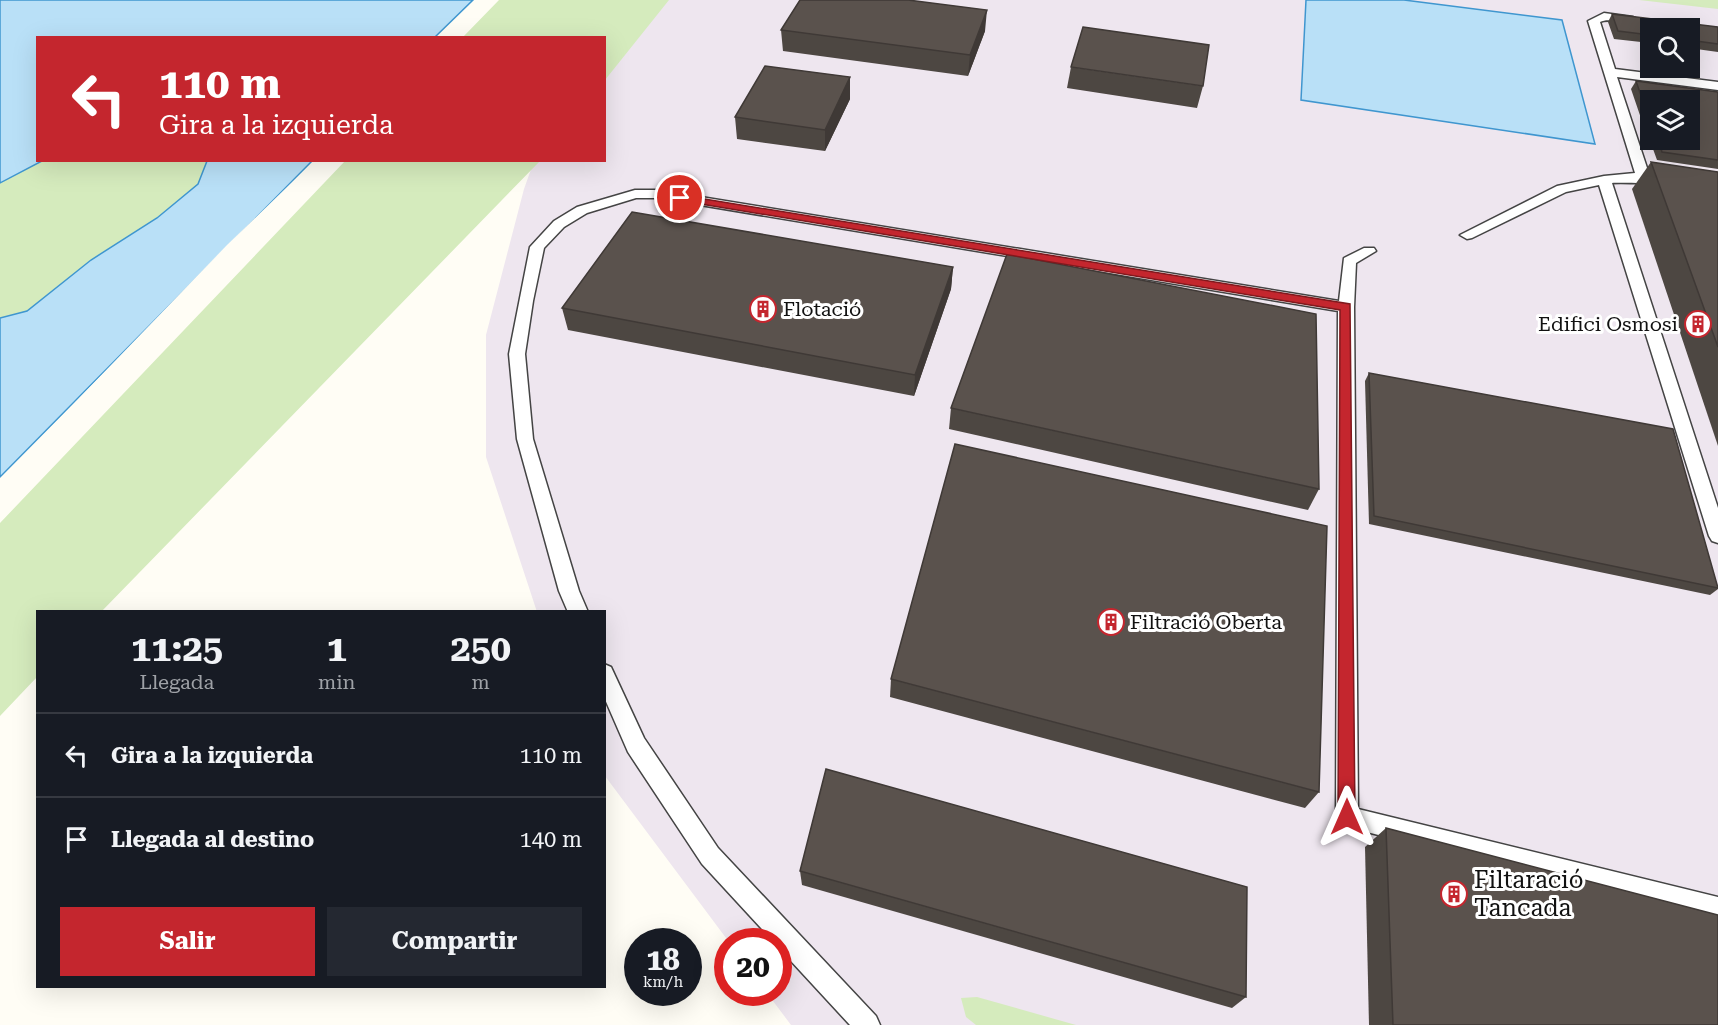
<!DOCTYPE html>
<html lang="es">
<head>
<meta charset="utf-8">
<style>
  body { margin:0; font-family:"Roboto Serif",serif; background:#242831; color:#f1f3f6; height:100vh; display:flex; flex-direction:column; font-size:22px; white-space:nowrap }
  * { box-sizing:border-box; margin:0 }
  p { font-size:20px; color:#9ea1a6 }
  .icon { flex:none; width:33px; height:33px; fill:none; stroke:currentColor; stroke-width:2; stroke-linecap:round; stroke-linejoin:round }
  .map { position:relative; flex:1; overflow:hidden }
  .sheet { position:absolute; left:36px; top:610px; width:570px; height:378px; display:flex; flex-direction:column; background:#171b24; border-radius:0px; box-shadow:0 6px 24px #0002 }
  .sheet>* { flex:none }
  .hud { position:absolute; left:36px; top:36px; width:570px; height:126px; border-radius:0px; box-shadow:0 6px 24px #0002; background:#c4262e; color:#fff; overflow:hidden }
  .controls { position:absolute; left:1640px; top:18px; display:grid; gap:12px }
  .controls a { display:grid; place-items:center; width:60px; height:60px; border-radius:0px; background:#171b24; box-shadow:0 6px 24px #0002; font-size:30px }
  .speed { position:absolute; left:624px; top:928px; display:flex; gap:12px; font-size:30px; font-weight:700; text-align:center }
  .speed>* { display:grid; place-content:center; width:78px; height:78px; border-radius:50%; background:#171b24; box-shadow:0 6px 24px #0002; line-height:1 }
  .speed small { font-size:15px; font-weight:400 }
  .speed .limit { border:9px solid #d22; background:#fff; color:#111 }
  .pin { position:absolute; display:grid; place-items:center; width:51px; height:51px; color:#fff; margin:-26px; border:3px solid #fff; border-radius:50%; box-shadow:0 2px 6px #0007 }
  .me { position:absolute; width:66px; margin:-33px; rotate:0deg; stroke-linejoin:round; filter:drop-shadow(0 0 4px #0008) }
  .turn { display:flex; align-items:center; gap:21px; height:126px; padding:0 24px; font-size:27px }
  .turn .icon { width:78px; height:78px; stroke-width:2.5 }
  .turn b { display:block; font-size:42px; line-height:51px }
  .eta { display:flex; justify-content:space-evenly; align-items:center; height:102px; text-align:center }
  .eta b { font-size:36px; font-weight:700; line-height:42px }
  .action { display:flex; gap:12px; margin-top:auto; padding:12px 24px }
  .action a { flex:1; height:69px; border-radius:0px; background:#c4262e; color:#fff; font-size:24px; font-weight:700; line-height:69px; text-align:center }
  .action a+a { background:#242831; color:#f1f3f6 }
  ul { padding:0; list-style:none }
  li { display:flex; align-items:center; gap:18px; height:84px; padding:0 24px; border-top:2px solid #363941 }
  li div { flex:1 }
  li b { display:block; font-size:22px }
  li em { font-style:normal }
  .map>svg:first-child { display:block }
  .industrial { fill:#eee6ef; fill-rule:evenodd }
  .green { fill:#d5ebbd }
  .water { fill:#b9e0f7; stroke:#3f96cf; stroke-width:1.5 }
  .pier { fill:#fffdf5 }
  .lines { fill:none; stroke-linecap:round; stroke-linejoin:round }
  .lane-casing { stroke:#444; stroke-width:3 }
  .lane { fill:#fff; fill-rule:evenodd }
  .wall { fill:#4d4742 }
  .shaded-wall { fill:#3f3936 }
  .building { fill:#5a524d; stroke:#3f3936; stroke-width:1.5 }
  .route { fill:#c4262e; stroke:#7f191e; stroke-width:1.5 }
  .labels { text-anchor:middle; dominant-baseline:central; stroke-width:6; stroke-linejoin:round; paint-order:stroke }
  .poi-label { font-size:20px; fill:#111; stroke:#fff; text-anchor:start }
  .near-poi-label { font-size:24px; fill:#111; stroke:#fff; text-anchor:start }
</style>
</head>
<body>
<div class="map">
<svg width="1718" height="1025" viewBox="0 0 1718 1025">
  <rect width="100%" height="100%" fill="#fffdf5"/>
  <path class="industrial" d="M654,0H1718V1025H791L767,993H778V942H729L605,776L604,612H537L486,457V335L524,189L534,161L604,160L605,61ZM1650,28H1689V68H1650ZM1650,100H1689V140H1650Z"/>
  <g class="green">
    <polygon points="499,0 669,0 605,80 604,38 463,37"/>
    <polygon points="1639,0 1718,0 1718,9"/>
    <polygon points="42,161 207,161 198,184 157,218 91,260 27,311 0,318 0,183"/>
    <polygon points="345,161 540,161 101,612 38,612 37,677 0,716 0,523"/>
    <polygon points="977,997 1076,1025 976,1025 966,1017 961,998"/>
  </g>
  <g class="water">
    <polygon points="0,0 473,0 435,37 38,38 38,160 42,161 0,183"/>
    <polygon points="1306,0 1404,0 1562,20 1595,144 1301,100"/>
    <polygon points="207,161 312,161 0,477 0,318 27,311 91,260 157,218 198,184"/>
  </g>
  <polygon class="pier" points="315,160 2,479 0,480 227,245"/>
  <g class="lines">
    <defs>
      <g id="lane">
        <path d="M1604,13L1633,17L1639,20C1628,28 1612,16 1600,22L1615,69L1718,82V90L1617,77L1649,174L1668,177L1670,180C1665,185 1624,182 1612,183L1718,508V543L1712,541L1709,536L1599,185L1566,192L1472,238L1467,239L1460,235L1557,186L1604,176L1635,173L1588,21Z"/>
        <polygon points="658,190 1339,301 1344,258 1364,248 1374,248 1376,251 1356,263 1354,307 1358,809 1718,897 1718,921 1339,825 1336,817 1338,311 658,198 636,198 587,213 564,227 544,248 533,301 525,354 533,439 579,591 588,612 568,612 559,591 517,439 509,354 530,247 554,221 577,207 635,190"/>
        <polygon points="604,664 611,667 644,738 718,848 876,1016 880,1025 850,1025 778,947 778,942 774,942 702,864 628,752 604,697"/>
      </g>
    </defs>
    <use href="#lane" class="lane-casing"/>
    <use href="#lane" class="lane"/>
  </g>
  <g class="wall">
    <polygon points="1612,14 1718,27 1718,52 1689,48 1689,28 1650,28 1650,43 1614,39 1608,22"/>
    <polygon points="781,30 985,31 968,76 783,51"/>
    <polygon points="1071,67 1203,86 1197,108 1067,88"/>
    <polygon points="850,77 850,99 825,151 737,139 735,117"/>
    <polygon points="1636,81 1718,92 1718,169 1657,160 1653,149 1659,142 1674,144 1672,140 1689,140 1689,100 1650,100 1650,128 1644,127 1631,89"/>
    <polygon points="1651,162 1718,172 1718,446 1632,189"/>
    <polygon points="953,267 951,289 914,396 568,330 562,308"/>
    <polygon points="1369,373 1718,586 1718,589 1710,595 1369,524 1365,381"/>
    <polygon points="951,408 1319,489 1308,510 949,429"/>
    <polygon points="891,679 1319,792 1305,808 890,697"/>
    <polygon points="1386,828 1718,1025 1369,1025 1365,847"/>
    <polygon points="800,871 1246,997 1232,1008 802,885"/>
  </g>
  <g class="shaded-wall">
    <polygon points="987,10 985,31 968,76 970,55"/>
    <polygon points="850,77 850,99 825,151 825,130"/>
    <polygon points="953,267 951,289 914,396 915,375"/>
  </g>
  <g class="building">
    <polygon points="800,0 908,0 987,10 970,55 781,30"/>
    <polygon points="1612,14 1718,27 1718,44 1689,40 1689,28 1650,28 1650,35 1618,31"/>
    <polygon points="1083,27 1209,45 1203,86 1071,67"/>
    <polygon points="765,66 850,77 825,130 735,117"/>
    <polygon points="1636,81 1718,92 1718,160 1662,152 1659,142 1683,145 1681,140 1689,140 1689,100 1650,100 1649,119"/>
    <polygon points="1651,162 1718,172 1718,347"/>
    <polygon points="632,212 953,267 915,375 562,308"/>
    <polygon points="1007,254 1316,314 1319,489 951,408"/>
    <polygon points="1369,373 1673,429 1718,588 1374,516"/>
    <polygon points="955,444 1327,526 1319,792 891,679"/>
    <polygon points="826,769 1247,887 1246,997 800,871"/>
    <polygon points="1386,828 1718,915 1718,1025 1393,1025"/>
  </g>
  <polygon class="route" points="680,195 1350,304 1355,817 1353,822 1347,825 1341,822 1338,817 1340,310 677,200 677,196"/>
  <defs>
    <symbol id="building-ring" viewBox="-11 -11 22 22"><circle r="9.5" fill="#fff" stroke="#c4262e" stroke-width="1.5"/><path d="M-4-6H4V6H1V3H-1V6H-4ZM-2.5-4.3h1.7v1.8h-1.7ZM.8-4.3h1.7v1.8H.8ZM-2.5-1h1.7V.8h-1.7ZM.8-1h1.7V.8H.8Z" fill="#c4262e"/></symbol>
  </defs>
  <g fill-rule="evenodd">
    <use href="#building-ring" x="748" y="294" width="30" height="30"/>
    <use href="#building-ring" x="1683" y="309" width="30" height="30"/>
    <use href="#building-ring" x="1096" y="607" width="30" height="30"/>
    <use href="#building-ring" x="1439" y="879" width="30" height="30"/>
  </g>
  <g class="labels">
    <g class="poi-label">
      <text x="783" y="309">Flotació</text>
      <text x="1678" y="324" text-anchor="end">Edifici Osmosi</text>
      <text x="1130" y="622">Filtració Oberta</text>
    </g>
    <g class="near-poi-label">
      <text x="1474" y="880">Filtaració<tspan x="1474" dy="28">Tancada</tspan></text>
    </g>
  </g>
</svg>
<div class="controls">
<a><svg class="icon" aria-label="search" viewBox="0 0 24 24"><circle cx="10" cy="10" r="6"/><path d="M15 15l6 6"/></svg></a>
<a><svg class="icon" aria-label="layers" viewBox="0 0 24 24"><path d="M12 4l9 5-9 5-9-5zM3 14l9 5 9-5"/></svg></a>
</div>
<div class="speed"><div>18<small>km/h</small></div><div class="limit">20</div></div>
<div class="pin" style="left:680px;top:198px;background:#d93025"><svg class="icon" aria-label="arrive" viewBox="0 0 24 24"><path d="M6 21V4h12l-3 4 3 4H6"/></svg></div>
<svg class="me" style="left:1347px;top:817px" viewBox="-20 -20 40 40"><path d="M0-17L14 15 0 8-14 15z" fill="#c4262e" stroke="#fff" stroke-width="4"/></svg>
<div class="hud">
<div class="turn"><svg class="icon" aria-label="left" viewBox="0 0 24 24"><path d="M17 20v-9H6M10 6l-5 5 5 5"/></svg><div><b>110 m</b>Gira a la izquierda</div></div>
</div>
<section class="sheet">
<div class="eta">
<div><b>11:25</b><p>Llegada</p></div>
<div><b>1</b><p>min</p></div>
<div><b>250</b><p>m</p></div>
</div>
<ul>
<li><svg class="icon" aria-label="left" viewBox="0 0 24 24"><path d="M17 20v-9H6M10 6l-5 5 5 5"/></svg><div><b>Gira a la izquierda</b></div><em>110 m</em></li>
<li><svg class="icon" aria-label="arrive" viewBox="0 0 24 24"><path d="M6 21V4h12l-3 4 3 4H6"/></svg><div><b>Llegada al destino</b></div><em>140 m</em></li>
</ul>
<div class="action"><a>Salir</a><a>Compartir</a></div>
</section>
</div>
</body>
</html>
